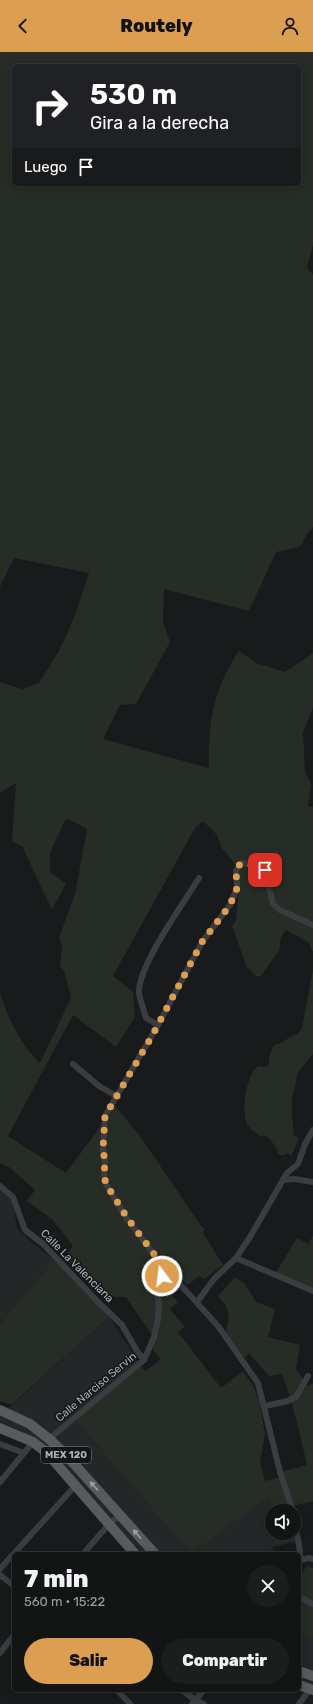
<!DOCTYPE html>
<html lang="es">
<head>
<meta charset="utf-8">
<style>
  body { margin:0; font-family:Rubik,sans-serif; background:#1c1d1d; color:#f1f3f6; height:100vh; display:flex; flex-direction:column; font-size:15px; white-space:nowrap }
  * { box-sizing:border-box; margin:0 }
  p { font-size:13px; color:#9d9ea0 }
  .icon { flex:none; width:22px; height:22px; fill:none; stroke:currentColor; stroke-width:2; stroke-linecap:round; stroke-linejoin:round }
  .map { position:relative; flex:1; overflow:hidden }
  .panel { position:absolute; left:12px; top:1500px; width:289px; height:140px; display:flex; flex-direction:column; background:#131414; border-radius:6px; box-shadow:0 2px 10px #0003,0 0 0 1px #323334 }
  .panel>* { flex:none }
  .banner { position:absolute; left:12px; top:12px; width:289px; height:122px; border-radius:6px; box-shadow:0 2px 10px #0003,0 0 0 1px #323334; background:#202124; color:#fff; overflow:hidden }
  .tools { position:absolute; left:265px; top:1452px; display:grid; gap:8px }
  .tools a { display:grid; place-items:center; width:36px; height:36px; border-radius:50%; background:#131414; box-shadow:0 2px 10px #0003,0 0 0 1px #323334; font-size:20px }
  .pin { position:absolute; display:grid; place-items:center; width:34px; height:34px; color:#fff; margin:-17px; border-radius:8px; box-shadow:0 2px 6px #0006 }
  .me { position:absolute; width:44px; margin:-22px; rotate:345deg; stroke-linejoin:round; filter:drop-shadow(0 0 3px #0008) }
  .turn { display:flex; align-items:center; gap:14px; height:84px; padding:0 12px; font-size:18px }
  .turn .icon { width:52px; height:52px; stroke-width:2.5 }
  .turn b { display:block; font-size:28px; line-height:34px }
  .then { display:flex; align-items:center; height:38px; padding:0 12px; background:#0003; gap:8px; font-size:15px }
  .round { display:grid; place-items:center; flex:none; width:42px; height:42px; border-radius:21px; background:#1c1d1d }
  .summary { display:flex; align-items:center; justify-content:space-between; height:68px; padding:0 12px }
  h1 { font-size:24px; font-weight:800; line-height:30px }
  .primary-button { display:flex; gap:8px; margin-top:auto; padding:8px 12px }
  .primary-button a { flex:1; height:46px; border-radius:24px; background:#dc9e50; color:#111; font-size:16px; font-weight:800; line-height:46px; text-align:center }
  .primary-button a+a { background:#1c1d1d; color:#f1f3f6 }
  header { display:flex; justify-content:space-between; align-items:center; height:52px; padding:0 12px; background:#dc9e50; color:#111; font-size:18px; font-weight:800 }
  .map>svg:first-child { display:block }
  .built { fill:#252628 }
  .green { fill:#262d26; fill-rule:evenodd }
  .lines { fill:none; stroke-linecap:round; stroke-linejoin:round }
  .street { stroke:#3b3c40; stroke-width:6 }
  .primary { stroke:#575a5e; stroke-width:10 }
  .oneway { fill:#9ca0a7 }
  .route { stroke:#dc9e50; stroke-width:7; stroke-dasharray:0 12.6 }
  .labels { text-anchor:middle; dominant-baseline:central; stroke-width:3; stroke-linejoin:round; paint-order:stroke }
  .shield { fill:#141516; stroke:#7f8388; stroke-width:1 }
  .shield-label { font-size:10px; font-weight:bold; fill:#adb2b9 }
  .street-label { font-size:11px; fill:#adb2b9; stroke:#141516 }
</style>
</head>
<body>
<header><svg class="icon" aria-label="back" viewBox="0 0 24 24"><path d="M15 5l-7 7 7 7"/></svg>Routely<svg class="icon" aria-label="person" viewBox="0 0 24 24"><circle cx="12" cy="8" r="4"/><path d="M4 21q1-7 8-7t8 7"/></svg></header>
<div class="map">
<svg width="313" height="1652" viewBox="0 0 313 1652">
  <rect width="100%" height="100%" fill="#191a1b"/>
  <g class="built">
    <polygon points="2,1138 12,1146 17,1176 24,1184 54,1208 0,1272 0,1140"/>
    <polygon points="109,1265 139,1311 72,1364 146,1448 268,1446 272,1460 273,1502 141,1502 59,1408 42,1391 21,1379 0,1370 0,1364"/>
    <polygon points="299,1579 313,1586 313,1633 299,1628"/>
  </g>
  <g class="green">
    <path d="M0,0H313V193L307,215L313,223V475L307,482L300,495L276,500L249,559L164,537L163,570L170,590L136,652L120,653L103,687L209,716C208,671 213,637 239,599L256,611L285,620L313,601V656L303,680L305,719L311,732L308,754L313,755V900L308,890L286,878L281,885L279,899L261,924H256L247,915L232,874L236,869L239,836V817L222,796L217,783L203,769L195,776L113,924L133,940L135,965L116,995L73,963L8,1084L66,1121L116,1053L117,1056L140,1084L201,1174L205,1177L203,1181L223,1213L204,1227L199,1224L188,1233L182,1229L178,1233L180,1237L172,1244L178,1250L170,1257L185,1275L178,1280L221,1336L243,1319L253,1334L259,1348L265,1382L260,1410L265,1429L282,1425L280,1420L307,1413C300,1382 293,1352 282,1322L269,1324L249,1301L245,1306L226,1282C229,1263 232,1259 218,1244L235,1225L245,1232L256,1250L275,1257L268,1285L300,1293L296,1317L308,1334L313,1331V1449L292,1454V1459L272,1460L270,1451L267,1446L191,1501L72,1364L139,1311L145,1319L159,1309L161,1307L149,1293L152,1283L126,1245H114L107,1241L67,1202L73,1194L53,1168L27,1149L35,1138L9,1115L0,1111V940C8,967 20,992 40,1011L71,946L65,921L60,914L62,894L59,886L75,842L87,777L66,766L50,801V820L66,832L52,858L22,794L12,789L16,731L0,741V630L22,637L39,631L59,599L74,566L89,521L14,506L0,535ZM14,14H299V132H14Z"/>
    <path d="M313,918V1002L298,1020L292,1048V1062L294,1084L299,1086L291,1104L288,1101L285,1103H280L277,1101V1097L270,1087L264,1083L261,1085C256,1080 250,1078 247,1072C241,1059 246,1023 258,1014C271,1018 268,1012 270,1002C271,999 273,996 274,993C284,992 289,983 298,982L302,976Z"/>
    <polygon points="313,1184 313,1239 275,1222 297,1186 308,1192"/>
    <polygon points="54,1208 109,1265 11,1353 0,1349 0,1272"/>
    <polygon points="274,1481 294,1481 298,1489 272,1495"/>
    <polygon points="307,1514 313,1516 313,1586 299,1579 299,1525"/>
  </g>
  <g class="lines">
    <g class="street">
      <path d="M158,973L146,966C144,957 139,947 139,939C140,911 183,852 199,826"/>
      <polyline points="73,1012 99,1034 118,1045"/>
      <polyline points="283,1128 295,1127 313,1130"/>
      <polyline points="0,1134 13,1145 25,1178 42,1191 98,1250 122,1273 137,1299 144,1308"/>
      <polyline points="236,1206 313,1239"/>
      <polyline points="162,1224 163,1216 160,1210 127,1167 106,1132 104,1123 105,1110 103,1097 105,1064 158,973 202,890 230,853 237,836 236,819 240,812 244,811 265,818 273,852 280,858 313,873"/>
      <polyline points="197,1250 214,1227 236,1206 250,1185 287,1121 298,1112 305,1092 313,1078"/>
      <polyline points="265,1354 288,1349 296,1345 308,1324"/>
      <polyline points="49,1387 144,1308 154,1285 158,1267 159,1253 156,1231 162,1224 169,1225 177,1229 218,1274 258,1331 280,1420 293,1459"/>
      <polyline points="0,1392 24,1401"/>
      <polyline points="0,1430 33,1390"/>
      <path d="M294,1469C297,1483 302,1499 299,1513"/>
      <polyline points="83,1502 109,1472 120,1463"/>
      <polyline points="300,1508 309,1506 313,1507"/>
      <polyline points="0,1517 75,1434"/>
      <polyline points="0,1523 14,1534"/>
      <polyline points="299,1545 313,1552"/>
      <polyline points="0,1601 14,1583"/>
      <polyline points="117,1638 130,1652"/>
      <polyline points="182,1638 195,1648 204,1652"/>
      <polyline points="192,1652 204,1638"/>
      <polyline points="299,1652 310,1637"/>
    </g>
    <g class="primary">
      <polyline points="0,1358 30,1372 49,1387 66,1403 155,1502"/>
      <polyline points="0,1376 33,1390 47,1401 135,1502"/>
      <polyline points="299,1619 313,1624"/>
      <polyline points="299,1633 313,1638"/>
    </g>
  </g>
  <defs><path id="oneway-solid" d="M-6-.8H1V-3.2L6.5 0L1 3.2V.8H-6Z"/></defs>
  <g class="oneway">
    <use href="#oneway-solid" transform="translate(94 1434) rotate(-132)"/>
    <use href="#oneway-solid" transform="translate(137 1482) rotate(-132)"/>
  </g>
  <g class="lines">
    <polyline class="route" points="162,1224 163,1216 160,1210 128,1167 106,1132 104,1123 105,1110 103,1097 105,1064 152,984 202,890 230,853 237,836 236,819 240,812 244,811 265,818"/>
  </g>
  <g class="labels">
    <rect class="shield" x="41" y="1395" width="50" height="16" rx="3"/>
    <g class="shield-label">
      <text x="66" y="1403">MEX 120</text>
    </g>
    <g class="street-label">
      <text transform="translate(77 1214) rotate(45)">Calle La Valenciana</text>
      <text transform="translate(96 1335) rotate(-40)">Calle Narciso Servin</text>
    </g>
  </g>
</svg>
<div class="tools">
<a><svg class="icon" aria-label="sound" viewBox="0 0 24 24"><path d="M4 9h4l5-4v14l-5-4H4zM17 9q2 3 0 6"/></svg></a>
</div>
<div class="pin" style="left:265px;top:818px;background:#d93025"><svg class="icon" aria-label="arrive" viewBox="0 0 24 24"><path d="M6 21V4h12l-3 4 3 4H6"/></svg></div>
<svg class="me" style="left:162px;top:1224px" viewBox="-20 -20 40 40"><circle r="17" fill="#dc9e50" stroke="#fff" stroke-width="3"/><path d="M0-11L8 9 0 5-8 9z" fill="#fff"/></svg>
<div class="banner">
<div class="turn"><svg class="icon" aria-label="right" viewBox="0 0 24 24"><path d="M7 20v-9h11M14 6l5 5-5 5"/></svg><div><b>530 m</b>Gira a la derecha</div></div>
<div class="then">Luego<svg class="icon" aria-label="arrive" viewBox="0 0 24 24"><path d="M6 21V4h12l-3 4 3 4H6"/></svg></div>
</div>
<section class="panel">
<div class="summary"><div><h1>7 min</h1><p>560 m · 15:22</p></div><a class="round"><svg class="icon" aria-label="close" viewBox="0 0 24 24"><path d="M6 6l12 12M18 6L6 18"/></svg></a></div>
<div class="primary-button"><a>Salir</a><a>Compartir</a></div>
</section>
</div>
</body>
</html>
